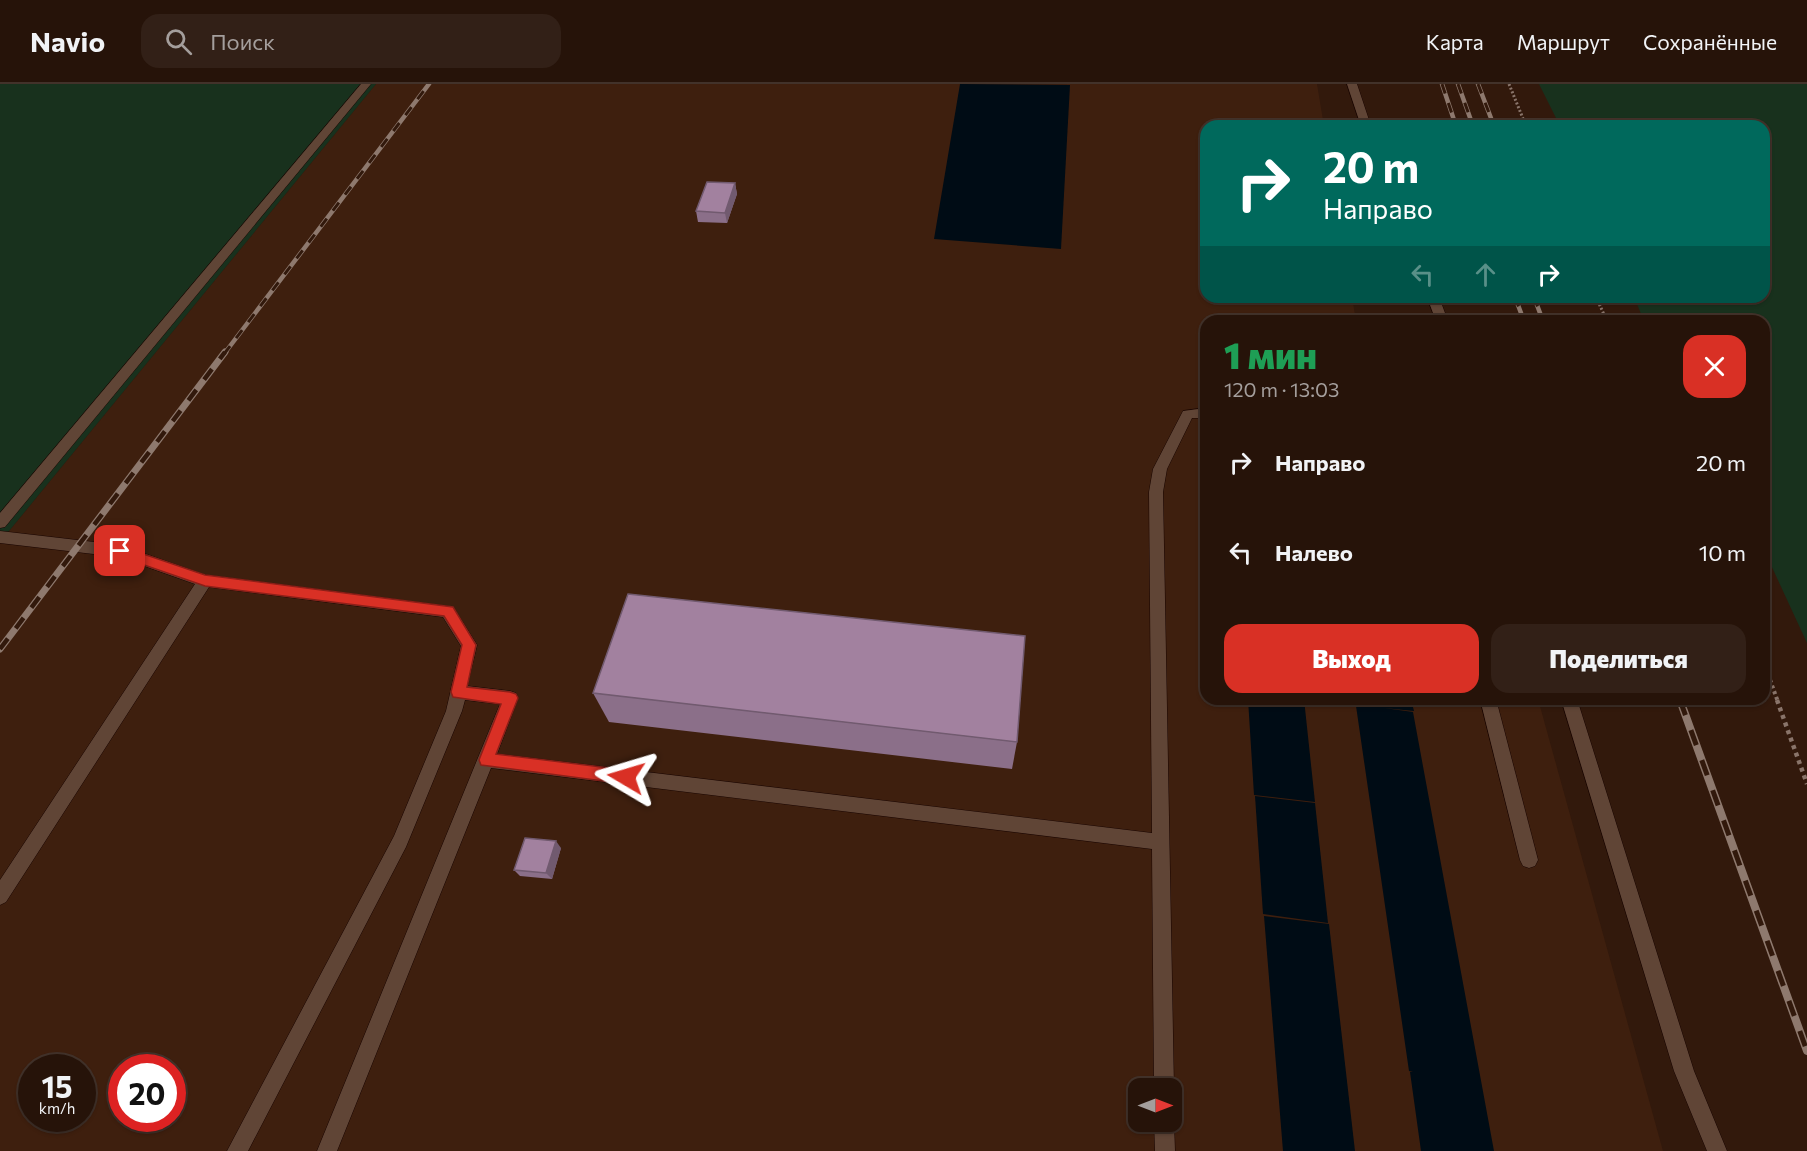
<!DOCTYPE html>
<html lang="ru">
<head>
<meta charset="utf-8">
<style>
  body { margin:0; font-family:Commissioner,sans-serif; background:#322017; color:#f1f3f6; height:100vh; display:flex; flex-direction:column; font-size:22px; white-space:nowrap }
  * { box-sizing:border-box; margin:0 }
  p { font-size:20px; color:#a49e9c }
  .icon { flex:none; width:33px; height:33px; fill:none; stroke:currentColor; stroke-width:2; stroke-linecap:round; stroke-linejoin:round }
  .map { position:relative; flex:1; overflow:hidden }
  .side { position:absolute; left:1200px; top:231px; width:570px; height:390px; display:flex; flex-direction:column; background:#261309; border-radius:18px; box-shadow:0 2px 4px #0004,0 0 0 2px #42322a }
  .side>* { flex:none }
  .hud { position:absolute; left:1200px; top:36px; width:570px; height:183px; border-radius:18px; box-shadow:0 2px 4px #0004,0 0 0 2px #42322a; background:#00695c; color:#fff; overflow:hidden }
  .needle { width:39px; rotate:90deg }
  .fabs { position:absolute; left:1128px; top:994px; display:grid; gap:12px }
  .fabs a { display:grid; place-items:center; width:54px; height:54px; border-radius:12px; background:#261309; box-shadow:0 2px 4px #0004,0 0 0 2px #42322a; font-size:30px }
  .speed { position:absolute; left:18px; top:970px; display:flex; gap:12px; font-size:30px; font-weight:700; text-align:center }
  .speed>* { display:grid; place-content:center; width:78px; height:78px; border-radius:50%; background:#261309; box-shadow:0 2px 4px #0004,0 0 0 2px #42322a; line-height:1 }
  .speed small { font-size:15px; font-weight:400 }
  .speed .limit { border:9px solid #d22; background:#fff; color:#111 }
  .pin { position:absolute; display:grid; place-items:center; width:51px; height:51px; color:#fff; margin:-26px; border-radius:12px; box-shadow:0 3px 9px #0006 }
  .me { position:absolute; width:66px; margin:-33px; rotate:277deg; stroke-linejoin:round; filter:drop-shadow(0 0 4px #0008) }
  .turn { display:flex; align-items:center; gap:21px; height:126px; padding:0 24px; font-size:27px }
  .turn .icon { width:78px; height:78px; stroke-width:2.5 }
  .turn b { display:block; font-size:42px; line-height:51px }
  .lanes { display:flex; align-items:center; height:57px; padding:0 24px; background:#0003; justify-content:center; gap:30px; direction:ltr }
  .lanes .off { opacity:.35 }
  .round { display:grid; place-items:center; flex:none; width:63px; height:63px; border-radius:18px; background:#322017 }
  .head { display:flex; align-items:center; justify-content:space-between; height:102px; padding:0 24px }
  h1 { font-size:36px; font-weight:800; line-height:45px; color:#1e9e55 }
  .button { display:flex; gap:12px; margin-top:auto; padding:12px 24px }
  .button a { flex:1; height:69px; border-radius:18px; background:#d93025; color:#fff; font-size:24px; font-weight:800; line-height:69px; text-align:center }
  .button a+a { background:#322017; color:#f1f3f6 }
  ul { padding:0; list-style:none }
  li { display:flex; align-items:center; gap:18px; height:90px; padding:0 24px }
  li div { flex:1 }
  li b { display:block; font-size:22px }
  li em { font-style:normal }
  header { display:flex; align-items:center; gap:36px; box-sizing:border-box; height:84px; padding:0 30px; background:#261309; border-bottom:2px solid #42322a }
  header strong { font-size:28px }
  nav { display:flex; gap:33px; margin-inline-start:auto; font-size:21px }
  .search { width:420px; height:54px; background:#322017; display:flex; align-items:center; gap:15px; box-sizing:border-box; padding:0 21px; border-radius:18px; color:#a49e9c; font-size:22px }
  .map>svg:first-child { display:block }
  .built { fill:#3e1f0e; fill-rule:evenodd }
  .green { fill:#18311d }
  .water { fill:#000c15 }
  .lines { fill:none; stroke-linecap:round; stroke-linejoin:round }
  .service-casing { stroke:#180400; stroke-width:1 }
  .path-far2 { stroke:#89746a; stroke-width:3; stroke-dasharray:2 2; stroke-linecap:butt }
  .path-far1 { stroke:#89746a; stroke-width:4; stroke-dasharray:3 3; stroke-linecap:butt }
  .path { stroke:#89746a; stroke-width:4.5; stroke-dasharray:4 4; stroke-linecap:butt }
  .service { fill:#604536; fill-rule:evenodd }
  .rail-far2-casing { stroke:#8e796e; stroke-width:4.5 }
  .rail-far1-casing { stroke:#8e796e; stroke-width:7 }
  .rail-casing { stroke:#8e796e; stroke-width:8 }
  .rail-far2 { stroke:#32190c; stroke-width:3; stroke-dasharray:10; stroke-linecap:butt }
  .rail-far1 { stroke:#32190c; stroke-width:4.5; stroke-dasharray:13; stroke-linecap:butt }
  .rail { stroke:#32190c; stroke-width:5; stroke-dasharray:16; stroke-linecap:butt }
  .wall { fill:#8b6f89 }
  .shaded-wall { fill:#715a6f }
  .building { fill:#a2819f; stroke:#715a6f; stroke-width:1.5 }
  .route { fill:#d93025; stroke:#8d1f18; stroke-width:1.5 }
</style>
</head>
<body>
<header>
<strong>Navio</strong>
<div class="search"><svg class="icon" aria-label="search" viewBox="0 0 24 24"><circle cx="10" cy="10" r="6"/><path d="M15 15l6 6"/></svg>Поиск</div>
<nav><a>Карта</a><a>Маршрут</a><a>Сохранённые</a></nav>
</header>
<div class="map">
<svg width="1807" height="1067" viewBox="0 0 1807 1067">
  <rect width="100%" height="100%" fill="#32190c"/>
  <path class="built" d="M376,0H1317L1324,42H1206V213H1352L1356,237H1206V615H1538L1663,1067H0V458ZM32,984H82V1035H32ZM122,984H172V1035H122ZM1138,1005H1172V1038H1138Z"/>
  <g class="green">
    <polygon points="0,0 376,0 0,458"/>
    <polygon points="1539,0 1807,0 1807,559 1764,466 1764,237 1644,237 1634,213 1764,213 1764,42 1560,42"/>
  </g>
  <g class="water">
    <polygon points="960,0 1070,1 1061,165 934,155"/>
    <polygon points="1248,615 1304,615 1315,718 1254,711"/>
    <polygon points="1355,615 1411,615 1414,627 1384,624 1413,628 1494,1067 1421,1067 1410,988 1413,988 1409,987"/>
    <polygon points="1255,712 1315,719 1328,839 1263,830"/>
    <polygon points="1264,832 1329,840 1355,1067 1283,1067"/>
  </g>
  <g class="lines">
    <defs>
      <g id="service">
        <polygon points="361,0 371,0 5,443 0,444 0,429"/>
        <polygon points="1347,0 1357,0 1371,42 1361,42"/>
        <polygon points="1427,213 1439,213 1448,237 1436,237"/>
        <polygon points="1206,324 1206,334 1192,334 1167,385 1163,408 1174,1005 1172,1011 1172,1005 1154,1005 1152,765 491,684 337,1067 317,1067 500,620 465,616 462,627 406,763 248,1067 227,1067 394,752 446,627 461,562 443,533 209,503 6,818 0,821 0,796 195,500 119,473 0,459 0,447 120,461 205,491 453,523 477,561 467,602 510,607 516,609 518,614 497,670 1152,749 1149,408 1153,385 1183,327"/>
        <polygon points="1480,615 1496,615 1538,776 1535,782 1529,784 1523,782 1520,776"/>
        <polygon points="1561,615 1577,615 1694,987 1727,1067 1707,1067 1674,987"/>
        <polygon points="1172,1032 1174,1038 1175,1067 1155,1067 1154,1038 1172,1038"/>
      </g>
    </defs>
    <use href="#service" class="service-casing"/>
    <g class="path-far2">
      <polyline points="1509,0 1526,42"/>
      <polyline points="1596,213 1607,237"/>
    </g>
    <polyline class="path-far1" points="1764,579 1778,618"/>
    <polyline class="path" points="1777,616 1807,700"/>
    <use href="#service" class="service"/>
    <defs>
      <g id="rail-far2">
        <polyline points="1442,0 1456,42"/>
        <polyline points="1458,0 1473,42"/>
        <polyline points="1478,0 1494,42"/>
        <polyline points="1515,213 1524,237"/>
        <polyline points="1534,213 1543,237"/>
        <polyline points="224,270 429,0"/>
      </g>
      <g id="rail-far1">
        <polyline points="0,565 225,268"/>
        <polyline points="1680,615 1681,618"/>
      </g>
      <polyline id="rail" points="1680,616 1807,967"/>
    </defs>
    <use href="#rail-far2" class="rail-far2-casing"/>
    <use href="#rail-far1" class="rail-far1-casing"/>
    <use href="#rail" class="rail-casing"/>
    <use href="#rail-far2" class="rail-far2"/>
    <use href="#rail-far1" class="rail-far1"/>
    <use href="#rail" class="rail"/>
  </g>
  <g class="wall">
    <polygon points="735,99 737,110 727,139 698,138 696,127"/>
    <polygon points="593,609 1017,658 1012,685 609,638"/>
    <polygon points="561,764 552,795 520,792 514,786"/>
  </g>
  <g class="shaded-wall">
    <polygon points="735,99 737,110 727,139 725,129"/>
    <polygon points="556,757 561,764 552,795 546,789"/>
  </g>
  <g class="building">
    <polygon points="707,98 735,99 725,129 696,127"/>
    <polygon points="628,510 1025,552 1017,658 593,609"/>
    <polygon points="525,754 556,757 546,789 514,786"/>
  </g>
  <polygon class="route" points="120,462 205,491 453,523 476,561 467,603 510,608 516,610 518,614 496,670 626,686 631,688 633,693 631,698 626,700 481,681 479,676 501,620 453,613 451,608 462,561 444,532 205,502 115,471 113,467 115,464"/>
</svg>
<div class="fabs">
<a><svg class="needle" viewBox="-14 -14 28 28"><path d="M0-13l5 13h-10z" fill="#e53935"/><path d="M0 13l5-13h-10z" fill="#a49e9c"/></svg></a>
</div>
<div class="speed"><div>15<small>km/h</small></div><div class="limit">20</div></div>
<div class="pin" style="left:120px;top:467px;background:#d93025"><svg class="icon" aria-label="arrive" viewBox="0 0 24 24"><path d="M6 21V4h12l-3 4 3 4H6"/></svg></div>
<svg class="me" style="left:626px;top:693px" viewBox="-20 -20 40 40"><path d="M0-17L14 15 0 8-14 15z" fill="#d93025" stroke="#fff" stroke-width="4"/></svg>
<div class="hud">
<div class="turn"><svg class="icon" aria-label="right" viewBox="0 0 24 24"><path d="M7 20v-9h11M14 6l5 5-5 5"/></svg><div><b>20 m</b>Направо</div></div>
<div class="lanes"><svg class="icon off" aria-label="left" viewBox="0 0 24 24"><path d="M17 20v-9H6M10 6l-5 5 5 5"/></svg><svg class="icon off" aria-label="ahead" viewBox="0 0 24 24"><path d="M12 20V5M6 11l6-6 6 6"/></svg><svg class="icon" aria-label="right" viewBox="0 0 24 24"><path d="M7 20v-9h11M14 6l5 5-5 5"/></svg></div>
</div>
<section class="side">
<div class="head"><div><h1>1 мин</h1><p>120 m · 13:03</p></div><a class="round" style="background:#d93025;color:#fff"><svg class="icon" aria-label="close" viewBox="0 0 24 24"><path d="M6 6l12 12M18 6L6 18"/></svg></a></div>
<ul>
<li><svg class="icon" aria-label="right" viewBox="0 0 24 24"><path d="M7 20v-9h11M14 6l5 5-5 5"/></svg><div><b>Направо</b></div><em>20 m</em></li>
<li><svg class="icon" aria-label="left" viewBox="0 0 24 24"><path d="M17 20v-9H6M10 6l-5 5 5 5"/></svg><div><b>Налево</b></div><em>10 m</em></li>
</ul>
<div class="button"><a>Выход</a><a>Поделиться</a></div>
</section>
</div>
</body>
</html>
